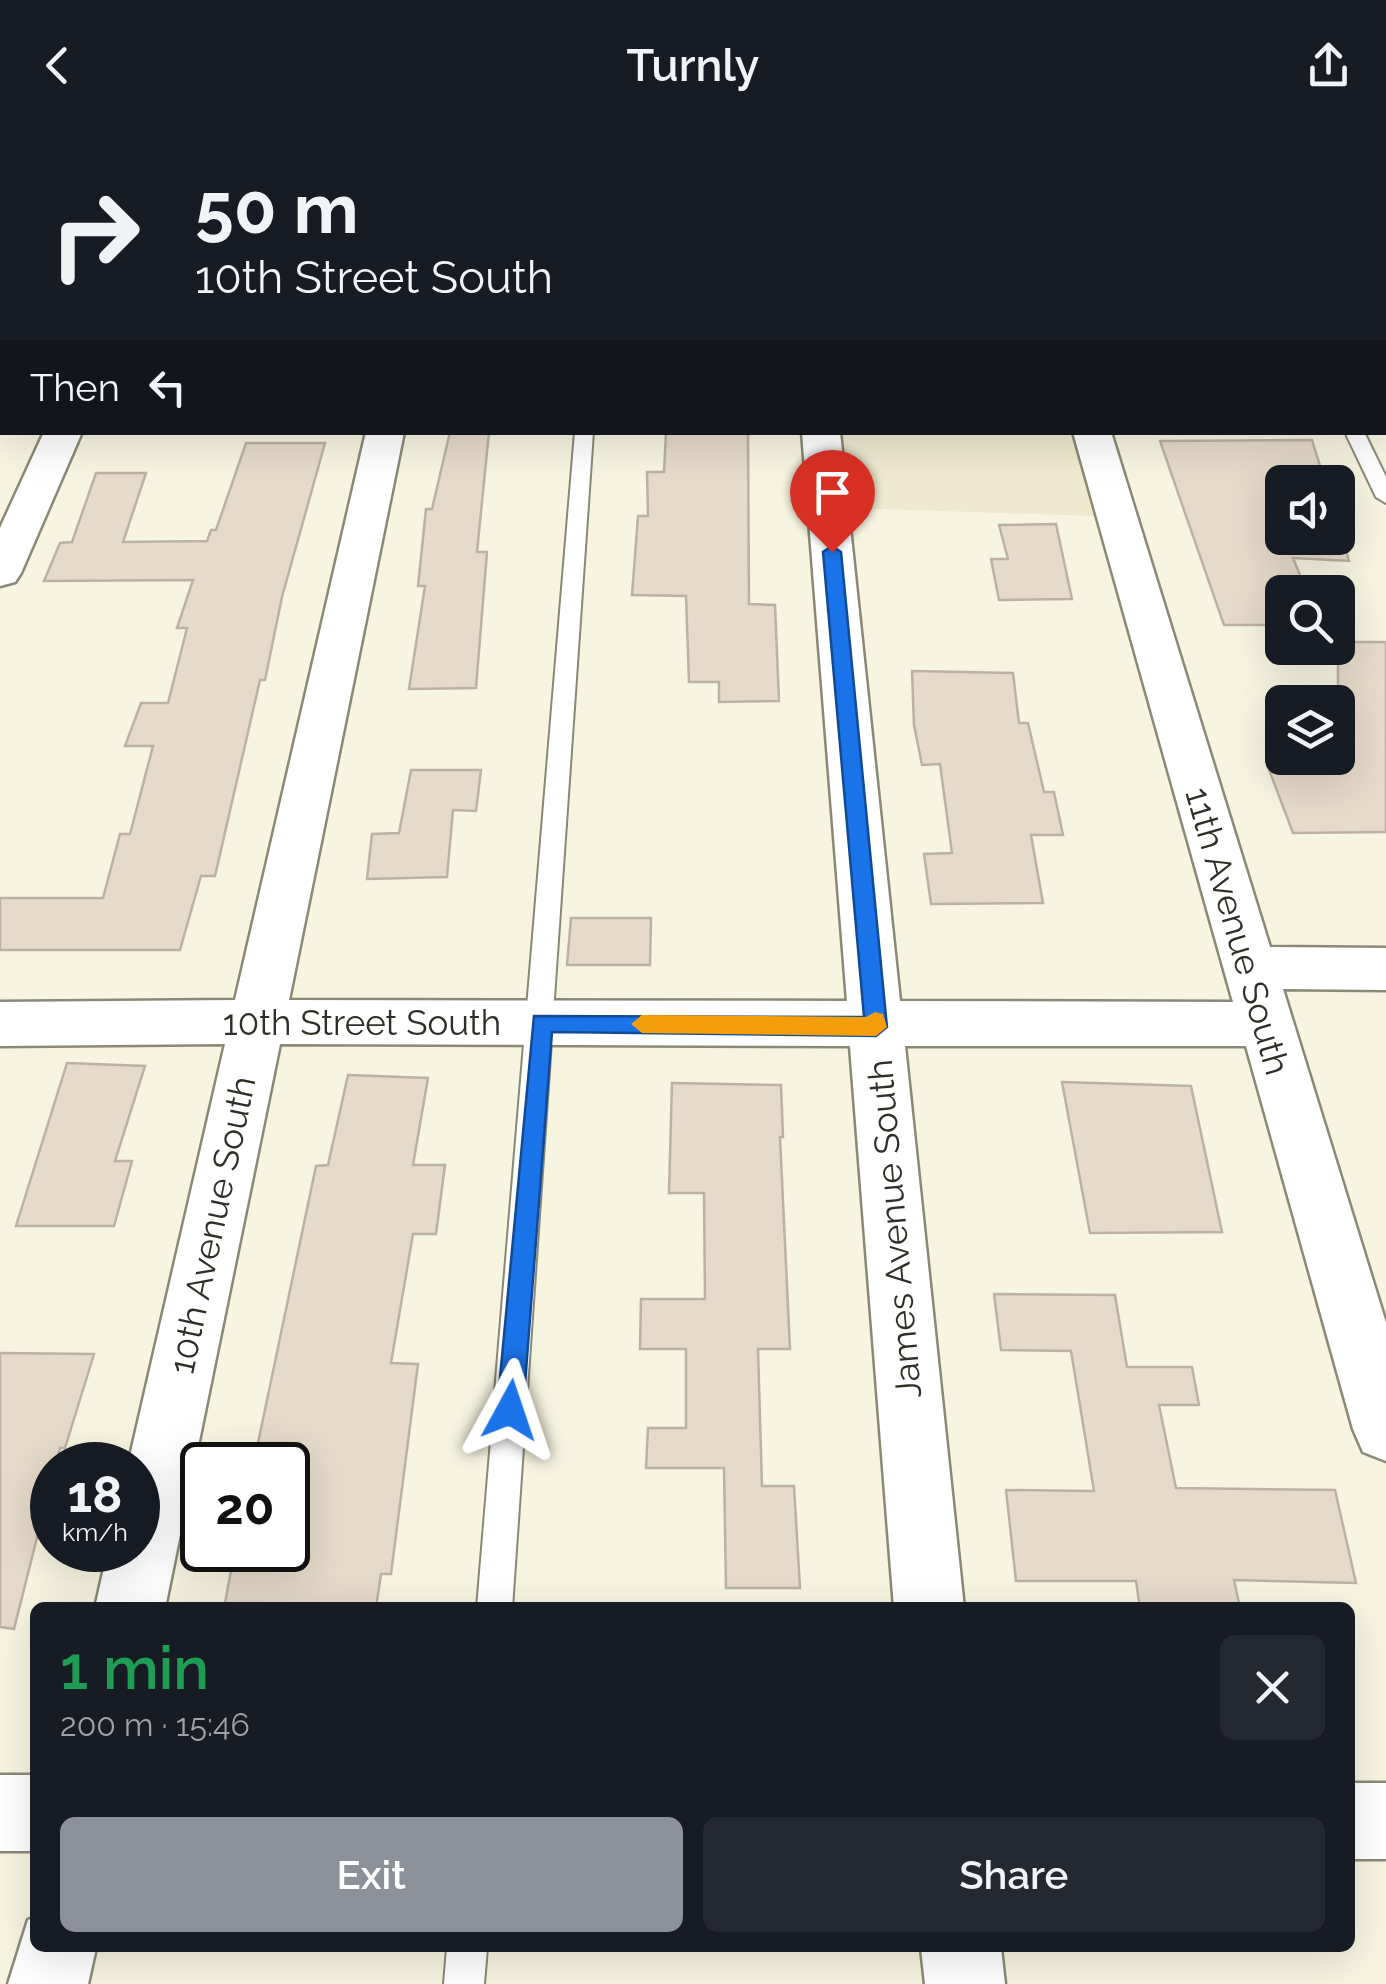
<!DOCTYPE html>
<html lang="en">
<head>
<meta charset="utf-8">
<style>
  body { margin:0; font-family:Raleway,sans-serif; background:#242831; color:#f1f3f6; height:100vh; display:flex; flex-direction:column; font-size:38px; white-space:nowrap }
  * { box-sizing:border-box; margin:0 }
  p { font-size:32px; color:#9ea1a6 }
  .icon { flex:none; width:55px; height:55px; fill:none; stroke:currentColor; stroke-width:2; stroke-linecap:round; stroke-linejoin:round }
  .map { position:relative; flex:1; overflow:hidden }
  .panel { position:absolute; left:30px; top:1472px; width:1325px; height:350px; display:flex; flex-direction:column; background:#171b24; border-radius:15px; box-shadow:0 10px 40px #0002 }
  .panel>* { flex:none }
  .guide { position:absolute; left:0px; top:0px; width:1388px; height:305px; box-shadow:0 10px 40px #0002; background:#171b24; color:#f1f3f6; overflow:hidden }
  .tools { position:absolute; left:1265px; top:335px; display:grid; gap:20px }
  .tools a { display:grid; place-items:center; width:90px; height:90px; border-radius:15px; background:#171b24; box-shadow:0 10px 40px #0002; font-size:50px }
  .speed { position:absolute; left:30px; top:1312px; display:flex; gap:20px; font-size:50px; font-weight:700; text-align:center }
  .speed>* { display:grid; place-content:center; width:130px; height:130px; border-radius:50%; background:#171b24; box-shadow:0 10px 40px #0002; line-height:1 }
  .speed small { font-size:25px; font-weight:400 }
  .speed .limit { border:5px solid #111; border-radius:15px; background:#fff; color:#111 }
  .pin { position:absolute; display:grid; place-items:center; width:85px; height:85px; color:#fff; margin:-102px -42px; border-radius:50% 50% 50% 0; rotate:-45deg; box-shadow:0 0 10px #0007 }
  .pin .icon { rotate:45deg }
  .me { position:absolute; width:110px; margin:-55px; rotate:5deg; stroke-linejoin:round; filter:drop-shadow(0 0 8px #0008) }
  .turn { display:flex; align-items:center; gap:35px; height:210px; padding:0 30px; font-size:45px }
  .turn .icon { width:130px; height:130px; stroke-width:2.5 }
  .turn b { display:block; font-size:70px; line-height:85px }
  .then { display:flex; align-items:center; height:95px; padding:0 30px; background:#0003; gap:20px; font-size:38px }
  .round { display:grid; place-items:center; flex:none; width:105px; height:105px; border-radius:15px; background:#242831 }
  .summary { display:flex; align-items:center; justify-content:space-between; height:170px; padding:0 30px }
  h1 { font-size:60px; font-weight:600; line-height:75px; color:#1e9e55 }
  .cta { display:flex; gap:20px; margin-top:auto; padding:20px 30px }
  .cta a { flex:1; height:115px; border-radius:15px; background:#8c9099; color:#fff; font-size:40px; font-weight:600; line-height:115px; text-align:center }
  .cta a+a { background:#242831; color:#f1f3f6 }
  header { display:flex; justify-content:space-between; align-items:center; height:130px; padding:0 30px; background:#171b24; font-size:45px; font-weight:600 }
  .map>svg:first-child { display:block }
  .built { fill:#eee9cf }
  .building { fill:#e6dac9; stroke:#bdb2a1; stroke-width:2.5 }
  .lines { fill:none; stroke-linecap:round; stroke-linejoin:round }
  .lane-casing { stroke:#8b8976; stroke-width:4 }
  .street-casing { stroke:#8b8976; stroke-width:5 }
  .secondary-casing { stroke:#8b8976; stroke-width:5 }
  .lane { fill:#fff; fill-rule:evenodd }
  .street { fill:#fff; fill-rule:evenodd }
  .secondary { fill:#fff; fill-rule:evenodd }
  .route { fill:#1a73e8; stroke:#114b97; stroke-width:2.5 }
  .slow { fill:#f59e0b }
  .labels { text-anchor:middle; dominant-baseline:central; stroke-width:9; stroke-linejoin:round; paint-order:stroke }
  .street-label { font-size:35px; fill:#302f27; stroke:#fff }
</style>
</head>
<body>
<header><svg class="icon" aria-label="back" viewBox="0 0 24 24"><path d="M15 5l-7 7 7 7"/></svg>Turnly<svg class="icon" aria-label="share" viewBox="0 0 24 24"><path d="M12 15V3M7 8l5-5 5 5M5 13v7h14v-7"/></svg></header>
<div class="map">
<svg width="1386" height="1854" viewBox="0 0 1386 1854">
  <rect width="100%" height="100%" fill="#f7f4e0"/>
  <polygon class="built" points="841,303 1072,303 1095,386 849,378"/>
  <g class="building">
    <polygon points="450,302 489,302 477,422 487,422 476,558 409,559 425,456 418,456 426,379 432,379"/>
    <polygon points="666,302 748,302 749,474 775,475 779,571 719,572 719,552 689,552 686,466 632,465 638,386 648,386 647,342 664,342"/>
    <polygon points="1312,310 1325,352 1282,352 1282,408 1338,408 1338,394 1349,431 1293,428 1307,462 1282,462 1282,495 1224,495 1160,311"/>
    <polygon points="246,313 325,313 282,467 265,550 260,550 215,746 201,746 180,820 0,820 0,768 103,768 120,704 130,704 153,616 125,616 141,573 168,573 187,498 177,498 193,450 44,451 60,413 72,412 96,343 146,343 123,412 207,411 211,400 216,400"/>
    <polygon points="1056,394 1072,469 999,470 991,429 1008,429 999,395"/>
    <polygon points="1338,512 1386,512 1386,702 1293,703 1268,637 1288,637 1285,628 1338,628"/>
    <polygon points="912,541 1013,543 1019,593 1028,593 1044,662 1054,662 1063,705 1031,705 1043,773 931,774 924,724 952,723 940,634 922,635 914,595"/>
    <polygon points="411,640 481,640 476,681 453,680 447,747 367,749 372,704 399,703"/>
    <polygon points="571,788 651,788 650,835 567,835"/>
    <polygon points="67,933 145,936 115,1031 132,1031 114,1096 16,1096"/>
    <polygon points="348,945 428,948 413,1035 445,1035 436,1104 413,1104 391,1233 418,1234 391,1444 381,1444 376,1478 224,1478 235,1420 288,1420 288,1313 258,1313 316,1036 328,1035"/>
    <polygon points="1062,952 1191,956 1222,1102 1090,1103"/>
    <polygon points="672,953 781,955 783,1007 780,1007 790,1219 758,1219 762,1356 794,1356 800,1458 726,1458 724,1338 646,1338 648,1298 686,1298 686,1219 640,1219 641,1169 705,1169 704,1063 669,1063"/>
    <polygon points="994,1164 1115,1165 1127,1237 1192,1237 1199,1275 1159,1275 1176,1358 1335,1360 1356,1453 1234,1450 1240,1478 1140,1478 1136,1451 1016,1451 1006,1360 1094,1361 1071,1221 1001,1220"/>
    <polygon points="0,1223 94,1224 65,1318 60,1318 56,1335 52,1335 52,1348 14,1499 0,1497"/>
  </g>
  <g class="lines">
    <defs>
      <g id="lane">
        <rect x="784" y="0" width="14" height="2"/>
        <polygon points="0,22 2,23 2,31 0,32"/>
        <polygon points="2,124 2,137 0,138 0,125"/>
        <rect x="0" y="168" width="2" height="10"/>
        <rect x="1385" y="241" width="1" height="10"/>
        <polygon points="575,302 593,302 512,1478 477,1478"/>
        <polygon points="1345,302 1364,302 1386,347 1386,373 1376,367"/>
        <polygon points="447,1818 487,1818 484,1854 444,1854"/>
      </g>
      <g id="street">
        <polygon points="400,0 430,0 430,2 401,2"/>
        <polygon points="580,0 610,0 610,2 581,2"/>
        <polygon points="981,0 1011,0 1012,2 983,2"/>
        <polygon points="1331,0 1361,0 1362,2 1333,2"/>
        <polygon points="44,302 82,302 21,443 15,452 0,456 0,398"/>
        <polygon points="366,302 404,302 289,870 847,871 802,302 840,302 900,871 1233,872 1073,302 1111,302 1270,817 1386,818 1386,860 1283,859 1386,1193 1386,1331 1363,1322 1353,1299 1246,916 905,916 964,1478 894,1478 850,916 280,914 165,1478 95,1478 108,1420 138,1420 138,1335 128,1335 225,914 0,916 0,872 235,870"/>
        <rect x="0" y="1645" width="35" height="76"/>
        <rect x="1350" y="1653" width="36" height="76"/>
        <polygon points="35,1787 35,1818 96,1818 88,1854 8,1854 28,1790"/>
        <polygon points="921,1818 1001,1818 1005,1854 925,1854"/>
      </g>
      <g id="secondary">
        <rect x="1385" y="107" width="1" height="20"/>
        <rect x="0" y="108" width="2" height="20"/>
      </g>
    </defs>
    <use href="#lane" class="lane-casing"/>
    <use href="#street" class="street-casing"/>
    <use href="#secondary" class="secondary-casing"/>
    <use href="#lane" class="lane"/>
    <use href="#street" class="street"/>
    <use href="#secondary" class="secondary"/>
  </g>
  <polygon class="route" points="832,416 841,422 887,897 876,906 552,902 523,1280 519,1289 510,1293 501,1289 497,1280 534,886 864,887 823,422"/>
  <polygon class="slow" points="875,882 883,884 887,897 876,906 642,903 631,894 642,885 866,887"/>
  <g class="labels">
    <g class="street-label">
      <text transform="translate(1238 801) rotate(74)">11th Avenue South</text>
      <text x="362" y="892">10th Street South</text>
      <text transform="translate(212 1095) rotate(-78)">10th Avenue South</text>
      <text transform="translate(894 1099) rotate(-95)">James Avenue South</text>
    </g>
  </g>
</svg>
<div class="tools">
<a><svg class="icon" aria-label="sound" viewBox="0 0 24 24"><path d="M4 9h4l5-4v14l-5-4H4zM17 9q2 3 0 6"/></svg></a>
<a><svg class="icon" aria-label="search" viewBox="0 0 24 24"><circle cx="10" cy="10" r="6"/><path d="M15 15l6 6"/></svg></a>
<a><svg class="icon" aria-label="layers" viewBox="0 0 24 24"><path d="M12 4l9 5-9 5-9-5zM3 14l9 5 9-5"/></svg></a>
</div>
<div class="speed"><div>18<small>km/h</small></div><div class="limit">20</div></div>
<div class="pin" style="left:832px;top:422px;background:#d93025"><svg class="icon" aria-label="arrive" viewBox="0 0 24 24"><path d="M6 21V4h12l-3 4 3 4H6"/></svg></div>
<svg class="me" style="left:510px;top:1280px" viewBox="-20 -20 40 40"><path d="M0-17L14 15 0 8-14 15z" fill="#1a73e8" stroke="#fff" stroke-width="4"/></svg>
<div class="guide">
<div class="turn"><svg class="icon" aria-label="right" viewBox="0 0 24 24"><path d="M7 20v-9h11M14 6l5 5-5 5"/></svg><div><b>50 m</b>10th Street South</div></div>
<div class="then">Then<svg class="icon" aria-label="left" viewBox="0 0 24 24"><path d="M17 20v-9H6M10 6l-5 5 5 5"/></svg></div>
</div>
<section class="panel">
<div class="summary"><div><h1>1 min</h1><p>200 m · 15:46</p></div><a class="round"><svg class="icon" aria-label="close" viewBox="0 0 24 24"><path d="M6 6l12 12M18 6L6 18"/></svg></a></div>
<div class="cta"><a>Exit</a><a>Share</a></div>
</section>
</div>
</body>
</html>
